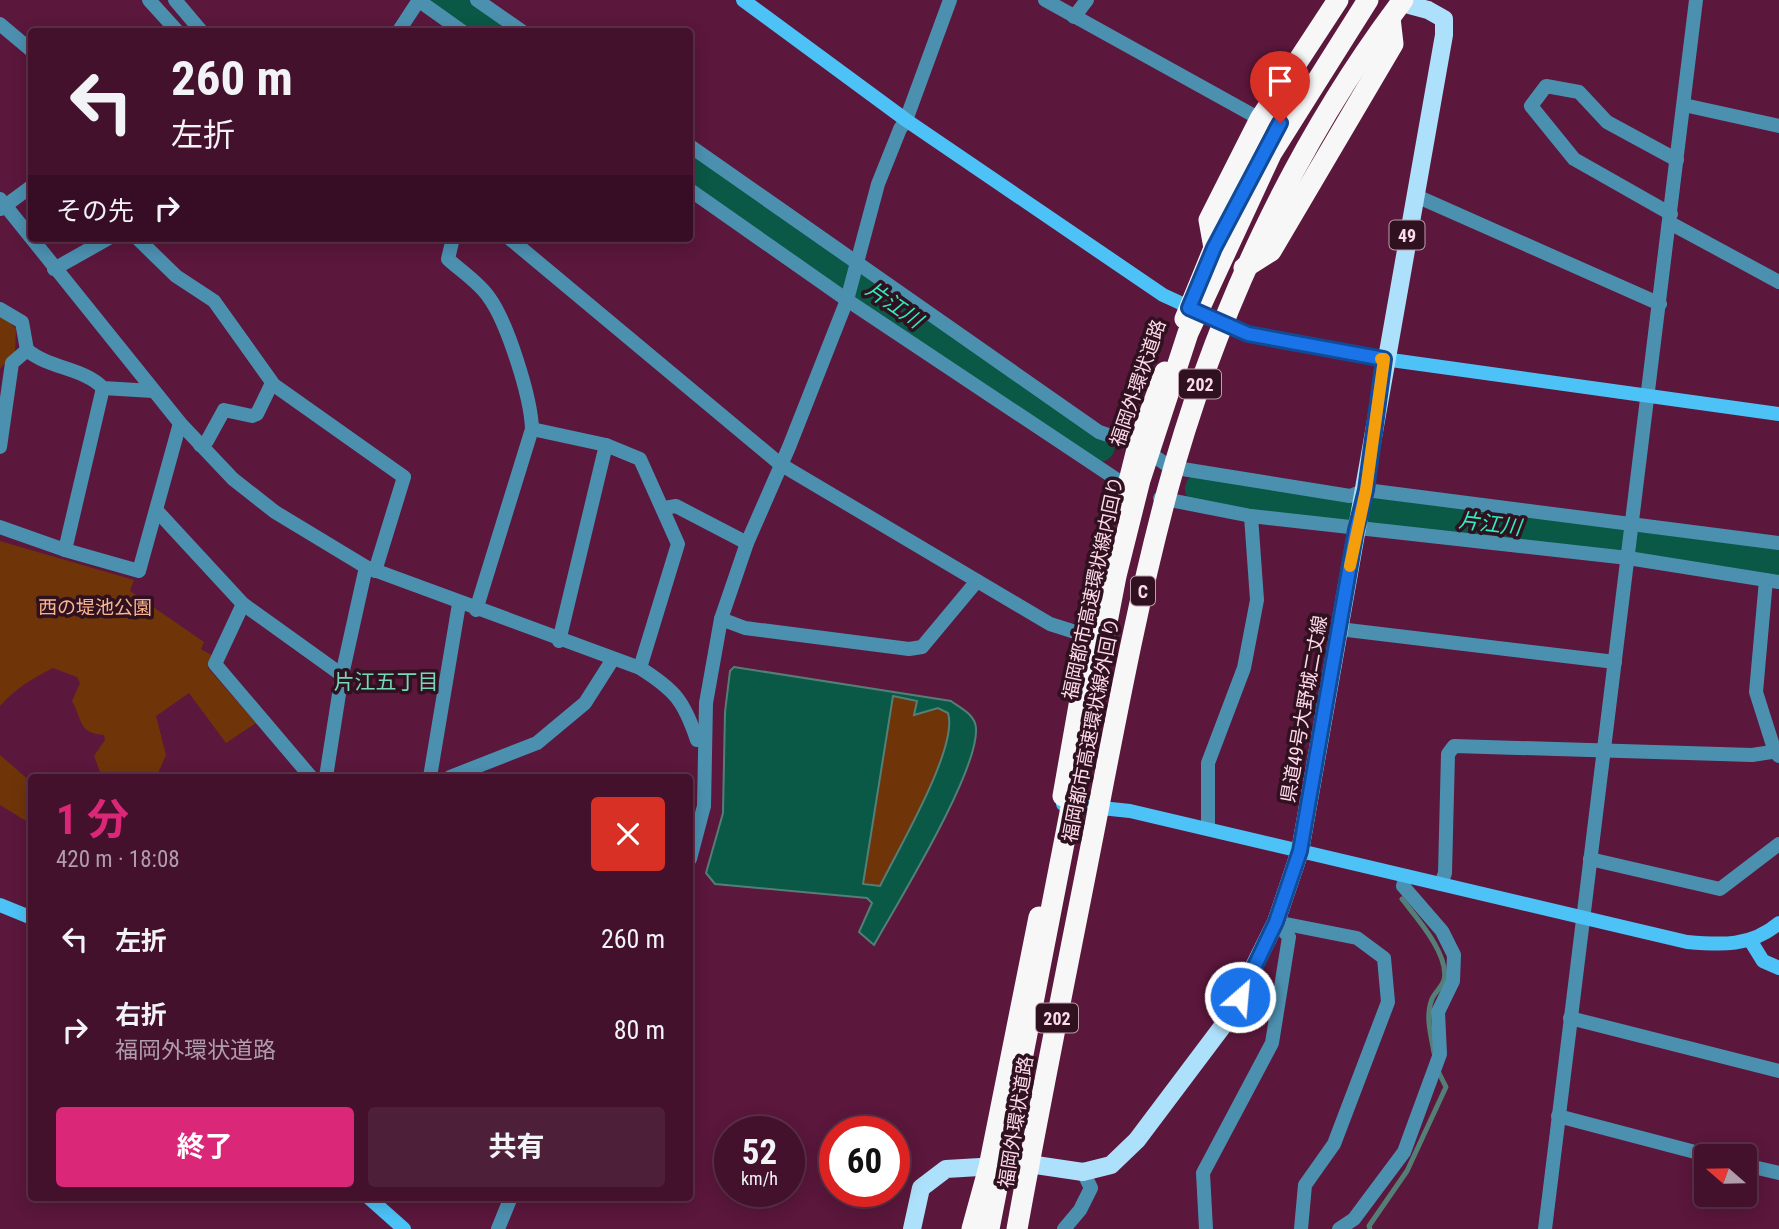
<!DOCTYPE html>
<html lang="ja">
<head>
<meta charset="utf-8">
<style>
  body { margin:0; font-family:"Roboto Condensed","Noto Sans JP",sans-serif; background:#4e1f39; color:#f1f3f6; height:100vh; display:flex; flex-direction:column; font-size:26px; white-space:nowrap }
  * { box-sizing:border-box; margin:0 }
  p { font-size:23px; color:#af9daa }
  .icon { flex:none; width:38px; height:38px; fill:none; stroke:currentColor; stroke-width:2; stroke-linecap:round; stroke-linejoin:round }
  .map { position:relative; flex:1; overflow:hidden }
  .side { position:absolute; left:28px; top:774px; width:665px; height:427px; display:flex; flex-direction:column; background:#44112d; border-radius:7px; box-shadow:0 4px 18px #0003,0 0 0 2px #5c3149 }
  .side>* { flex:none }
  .top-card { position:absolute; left:28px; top:28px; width:665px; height:214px; border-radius:7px; box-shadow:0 4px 18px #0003,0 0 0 2px #5c3149; background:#44112d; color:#f1f3f6; overflow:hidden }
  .needle { width:46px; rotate:290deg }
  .tools { position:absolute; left:1694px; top:1144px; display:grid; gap:14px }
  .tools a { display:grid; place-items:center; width:63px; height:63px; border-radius:7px; background:#44112d; box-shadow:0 4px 18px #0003,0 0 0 2px #5c3149; font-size:35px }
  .speed { position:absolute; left:714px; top:1116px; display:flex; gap:14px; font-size:35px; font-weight:700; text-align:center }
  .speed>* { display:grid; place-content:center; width:91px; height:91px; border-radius:50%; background:#44112d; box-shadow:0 4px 18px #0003,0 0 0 2px #5c3149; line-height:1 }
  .speed small { font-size:18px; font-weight:400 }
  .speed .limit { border:10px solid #d22; background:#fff; color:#111 }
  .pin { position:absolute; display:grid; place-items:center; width:60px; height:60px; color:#fff; margin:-72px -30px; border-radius:50% 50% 50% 0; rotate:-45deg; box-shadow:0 0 7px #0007 }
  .pin .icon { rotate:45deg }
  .me { position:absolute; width:77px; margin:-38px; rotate:27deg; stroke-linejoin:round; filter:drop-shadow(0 0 5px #0008) }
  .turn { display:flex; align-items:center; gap:24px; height:147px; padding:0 28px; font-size:32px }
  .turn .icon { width:91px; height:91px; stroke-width:2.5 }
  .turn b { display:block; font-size:49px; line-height:60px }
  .then { display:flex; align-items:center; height:66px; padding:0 28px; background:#0003; gap:14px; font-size:26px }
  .round { display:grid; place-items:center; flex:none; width:74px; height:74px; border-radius:7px; background:#4e1f39 }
  .head { display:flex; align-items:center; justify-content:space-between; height:119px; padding:0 28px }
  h1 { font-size:42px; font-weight:700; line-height:52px; color:#db2777 }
  .action { display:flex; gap:14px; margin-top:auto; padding:14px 28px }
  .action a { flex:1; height:80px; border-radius:7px; background:#db2777; color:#fff; font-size:28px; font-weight:700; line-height:80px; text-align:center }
  .action a+a { background:#4e1f39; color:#f1f3f6 }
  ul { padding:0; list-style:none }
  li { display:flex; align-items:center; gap:21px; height:91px; padding:0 28px }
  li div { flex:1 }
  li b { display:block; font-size:26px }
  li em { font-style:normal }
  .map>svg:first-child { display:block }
  .green { fill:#6f3509 }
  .water { fill:#0a5846; stroke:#537f77; stroke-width:2; fill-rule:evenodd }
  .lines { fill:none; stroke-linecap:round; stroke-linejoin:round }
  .stream { stroke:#537f77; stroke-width:5 }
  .river { stroke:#0a5846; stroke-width:32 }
  .street { stroke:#4c90b0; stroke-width:14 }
  .secondary { stroke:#4dc2f7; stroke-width:14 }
  .primary { stroke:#ade0fa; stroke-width:18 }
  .highway { stroke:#f7f7f7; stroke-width:21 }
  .highway-bridge { stroke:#f7f7f7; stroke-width:21 }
  .route-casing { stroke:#114b97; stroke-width:18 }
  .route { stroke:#1a73e8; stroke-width:12 }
  .slow { stroke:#f59e0b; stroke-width:12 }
  .labels { text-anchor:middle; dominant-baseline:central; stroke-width:7; stroke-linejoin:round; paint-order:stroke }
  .shield { fill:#2f1120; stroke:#bf9eac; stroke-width:2 }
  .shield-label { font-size:18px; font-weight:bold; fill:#fddae8 }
  .street-label { font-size:19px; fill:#fddae8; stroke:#2f1120 }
  .park-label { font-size:19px; fill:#f9b58e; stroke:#2f1120 }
  .water-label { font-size:21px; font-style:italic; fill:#2deec0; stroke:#2f1120 }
  .neighbourhood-label { font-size:21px; fill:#78d6b9; stroke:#2f1120 }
</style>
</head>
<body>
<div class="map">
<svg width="1779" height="1229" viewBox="0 0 1779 1229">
  <rect width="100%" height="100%" fill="#5b173c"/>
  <g class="green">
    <polygon points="0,313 16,329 15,353 0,369"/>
    <path d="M0,541L134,580L130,591L204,642L201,649L213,656L208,668L256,723L226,743L189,693L156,716L166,755L159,771L161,777H102L94,756L105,740L104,735C78,733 83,721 72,701L80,683L77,677L53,668C33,678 16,688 0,706Z"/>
    <path d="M893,696L918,701L914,714L938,708L948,713C959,748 897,851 879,886L863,884Z"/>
    <polygon points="0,755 31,782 31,824 0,805"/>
  </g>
  <path class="water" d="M734,667L951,701C960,708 975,714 976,728C979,771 898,902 874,945L859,932L872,903L867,898L715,884L706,873L723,813L725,712L730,671ZM893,696L917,701L914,715L938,708L948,713C959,747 897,851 880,886L863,884Z"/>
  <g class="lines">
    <g class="stream">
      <path d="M1402,899C1416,917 1450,955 1444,980C1442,987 1435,992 1432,999C1425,1017 1431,1034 1434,1053"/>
      <polyline points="1370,1229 1369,1226 1407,1171 1446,1087 1437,1069"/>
    </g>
    <g class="river">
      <polyline points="440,0 490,32"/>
      <polyline points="690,164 1099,446"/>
      <polyline points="1201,489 1779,560"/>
    </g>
    <g class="street">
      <polyline points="149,0 178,32"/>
      <polyline points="175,0 202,32"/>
      <polyline points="418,0 463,32"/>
      <polyline points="477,0 523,32"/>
      <polyline points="1045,0 1260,119"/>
      <polyline points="1074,17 1087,0"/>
      <polyline points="0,24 32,51"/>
      <polyline points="398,32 419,0"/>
      <polyline points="1684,105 1779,126"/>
      <polyline points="690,146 1099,432 1138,445 1170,467 1350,496 1366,490 1779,543"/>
      <polyline points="690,190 847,300 1128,487"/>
      <polyline points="1414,195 1660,304"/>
      <path d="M0,199L180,423L233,479L275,512L366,567L640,668C675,690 684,701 697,740H704"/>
      <polyline points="1,209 32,186"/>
      <polyline points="1671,214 1574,159 1531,106 1546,86 1579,92 1607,122 1677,160"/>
      <polyline points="1670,223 1779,282"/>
      <polyline points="137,238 176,276 214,301 274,385 404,477 375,571"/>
      <path d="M453,238L448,259C461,271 478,282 488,296C507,321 531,397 532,429L476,610"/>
      <polyline points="509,238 780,464 1050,624 1091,637"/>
      <polyline points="54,269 109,238"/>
      <polyline points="0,309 22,322 27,350"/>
      <polyline points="532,429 606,445 640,459 678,544 640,668"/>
      <polyline points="200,445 207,441 224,410 252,416 257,414 272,383"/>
      <path d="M0,447L12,363L27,350C50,369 84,368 103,388L153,391"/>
      <polyline points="1160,498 1251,516 1628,558 1779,582"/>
      <polyline points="664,508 676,506 747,543"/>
      <polyline points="158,512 243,604 342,675"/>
      <polyline points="0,527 65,550 139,571 180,423"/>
      <polyline points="65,550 103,388"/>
      <polyline points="1766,580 1756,692 1775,752 1779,756"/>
      <polyline points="243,604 215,664 311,777"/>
      <polyline points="721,619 745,628 909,649 922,647 977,581"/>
      <polyline points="1339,629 1615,662"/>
      <polyline points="559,641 606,445"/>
      <polyline points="326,777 342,675 366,567"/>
      <polyline points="430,777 459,604"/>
      <polyline points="450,777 537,743 585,703 613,659"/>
      <polyline points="1208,828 1208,763 1244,668 1257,600 1251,516"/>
      <polyline points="690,859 704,806 706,703 721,619 747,543 789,447 847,300 878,184 900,129 906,120 950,0"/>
      <polyline points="1590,859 1720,889 1779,844"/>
      <polyline points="1441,884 1445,873 1448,754 1454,746 1752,755 1779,751"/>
      <polyline points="1570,1018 1779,1071"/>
      <polyline points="1558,1116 1714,1157"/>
      <polyline points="1745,1165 1779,1173"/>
      <polyline points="498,1229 511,1197"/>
      <polyline points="1064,1229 1080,1210 1091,1188 1083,1172"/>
      <polyline points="1206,1229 1203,1173 1272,1043 1289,937 1276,922 1357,938 1384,958 1388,1002 1334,1144 1305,1185 1301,1229"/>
      <polyline points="1339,1229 1354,1219 1404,1152 1440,1054 1438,1012 1453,981 1454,955 1442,931 1403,886 1406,876"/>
      <polyline points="1545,1229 1696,0"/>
    </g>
    <g class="secondary">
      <polyline points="743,0 906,120 1163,295 1248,334 1384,359 1779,414"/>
      <path d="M1063,804L1130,811L1687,942C1721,945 1751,947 1779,923"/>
      <polyline points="0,905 32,918"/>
      <polyline points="1750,940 1763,961 1779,968"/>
      <polyline points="368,1197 404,1229"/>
    </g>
    <polyline class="primary" points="912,1229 921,1188 946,1169 1029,1164 1083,1172 1111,1165 1137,1140 1228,1019 1276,922 1300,851 1444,35 1444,19 1428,10 1402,3"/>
    <g class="highway">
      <polyline points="1214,248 1209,220 1260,119 1338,0"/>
      <polyline points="1244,268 1271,251 1393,44 1390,18"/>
      <polyline points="1185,319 1214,248 1242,195"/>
      <polyline points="1124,501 1138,445 1165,372"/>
      <polyline points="1063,796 1091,637 1109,563"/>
      <polyline points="972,1229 989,1167 1039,917"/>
    </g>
    <g class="highway-bridge">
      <polyline points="989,1229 1116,576 1140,480 1188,333 1271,154 1368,0"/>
      <path d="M1017,1229C1041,1096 1068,964 1094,831C1116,718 1137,604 1167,492C1214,318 1294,144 1403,0"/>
    </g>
  </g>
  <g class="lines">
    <defs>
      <polyline id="route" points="1240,997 1276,922 1300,851 1356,530 1366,490 1384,359 1248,334 1189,308 1214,248 1280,123"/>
    </defs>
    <use href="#route" class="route-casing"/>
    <use href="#route" class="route"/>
    <polyline class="slow" points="1350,566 1366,490 1384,359 1381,359"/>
  </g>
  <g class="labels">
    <g class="shield">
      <rect x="1389.5" y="220.5" width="35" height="29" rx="5"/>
      <rect x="1179" y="369.5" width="42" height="29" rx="5"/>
      <rect x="1131" y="576.5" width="24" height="29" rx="5"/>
      <rect x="1036" y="1003.5" width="42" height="29" rx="5"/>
    </g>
    <g class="shield-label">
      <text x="1407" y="235">49</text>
      <text x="1200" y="384">202</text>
      <text x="1143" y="591">C</text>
      <text x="1057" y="1018">202</text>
    </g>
    <g class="street-label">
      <text transform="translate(1138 383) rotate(-71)">福岡外環状道路</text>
      <text transform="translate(1093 588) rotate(-78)">福岡都市高速環状線内回り</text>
      <text transform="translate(1304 709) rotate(-80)">県道49号大野城二丈線</text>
      <text transform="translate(1091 730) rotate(-79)">福岡都市高速環状線外回り</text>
      <text transform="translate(1016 1122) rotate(-81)">福岡外環状道路</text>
    </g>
    <g class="park-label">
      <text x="95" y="607">西の堤池公園</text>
    </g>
    <g class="water-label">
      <text transform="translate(894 305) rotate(35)">片江川</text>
      <text transform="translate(1490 524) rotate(7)">片江川</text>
    </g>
    <g class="neighbourhood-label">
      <text x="386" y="682">片江五丁目</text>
    </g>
  </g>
</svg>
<div class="tools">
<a><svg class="needle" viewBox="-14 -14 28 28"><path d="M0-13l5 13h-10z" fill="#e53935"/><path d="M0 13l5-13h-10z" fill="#af9daa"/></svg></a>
</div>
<div class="speed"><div>52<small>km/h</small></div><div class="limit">60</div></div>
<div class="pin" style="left:1280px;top:123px;background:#d93025"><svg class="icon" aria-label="arrive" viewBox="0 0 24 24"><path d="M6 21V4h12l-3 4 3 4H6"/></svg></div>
<svg class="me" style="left:1240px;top:997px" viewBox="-20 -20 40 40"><circle r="17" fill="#1a73e8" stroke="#fff" stroke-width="3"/><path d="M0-11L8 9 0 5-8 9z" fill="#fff"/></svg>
<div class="top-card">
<div class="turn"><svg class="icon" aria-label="left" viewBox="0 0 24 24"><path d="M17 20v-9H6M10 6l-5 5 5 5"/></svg><div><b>260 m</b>左折</div></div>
<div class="then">その先<svg class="icon" aria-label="right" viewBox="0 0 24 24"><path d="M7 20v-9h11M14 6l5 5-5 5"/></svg></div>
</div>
<section class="side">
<div class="head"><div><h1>1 分</h1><p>420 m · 18:08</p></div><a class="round" style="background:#d93025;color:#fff"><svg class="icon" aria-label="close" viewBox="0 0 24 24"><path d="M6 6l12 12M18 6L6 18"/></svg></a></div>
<ul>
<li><svg class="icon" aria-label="left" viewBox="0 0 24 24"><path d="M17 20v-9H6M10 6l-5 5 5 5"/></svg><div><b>左折</b></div><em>260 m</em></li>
<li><svg class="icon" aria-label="right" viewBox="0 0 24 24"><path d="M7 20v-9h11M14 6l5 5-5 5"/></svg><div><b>右折</b><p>福岡外環状道路</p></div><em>80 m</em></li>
</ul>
<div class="action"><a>終了</a><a>共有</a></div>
</section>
</div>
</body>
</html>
